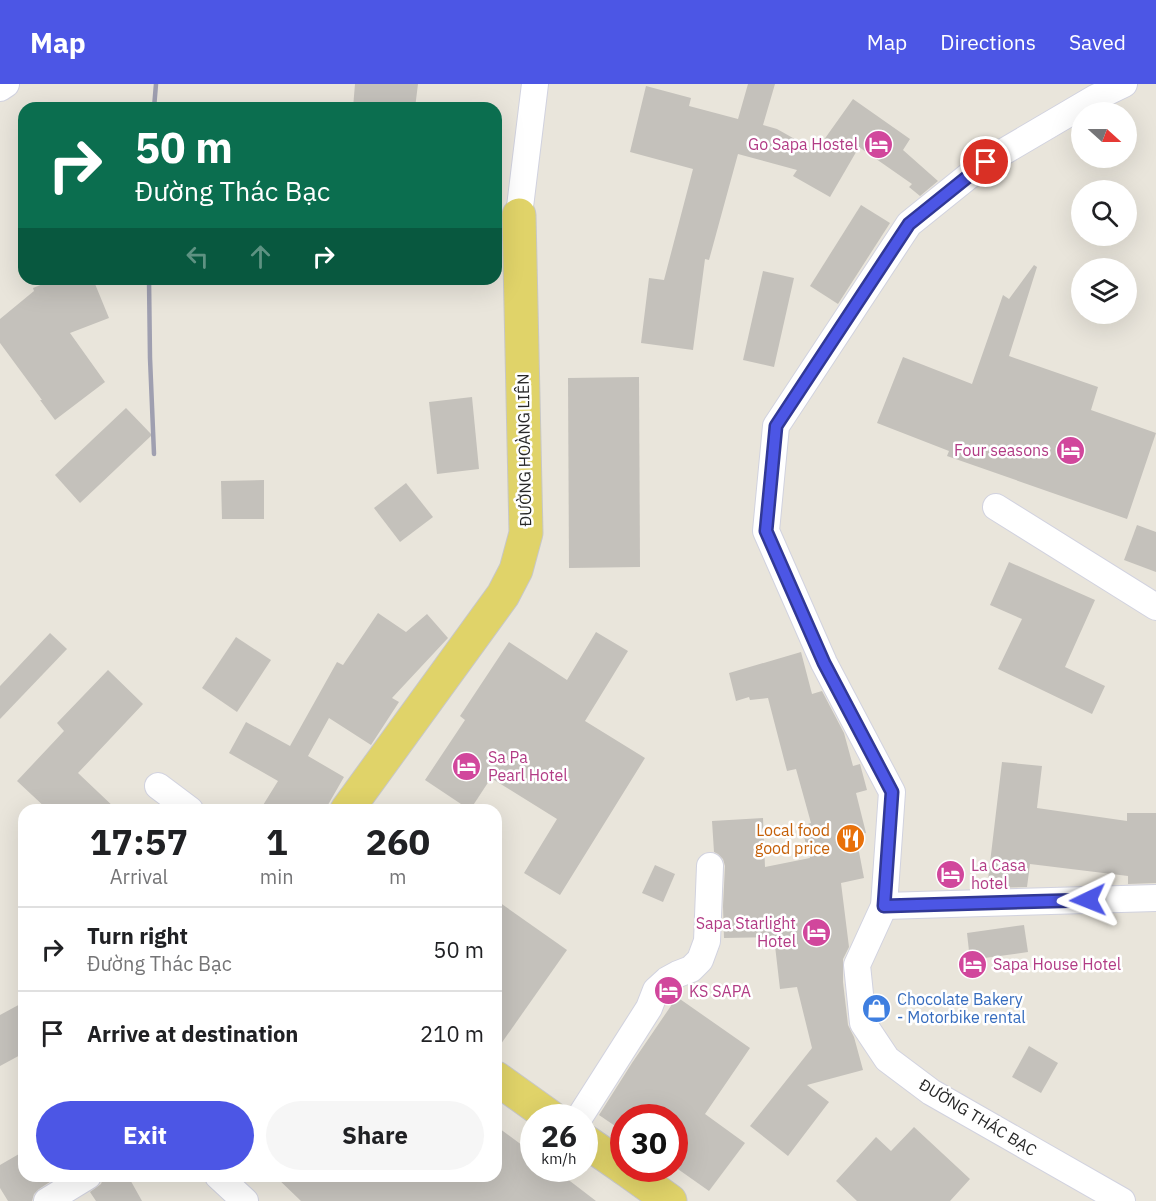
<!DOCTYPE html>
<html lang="en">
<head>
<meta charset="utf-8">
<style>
  body { margin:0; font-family:"IBM Plex Sans",sans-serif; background:#f6f6f6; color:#202124; height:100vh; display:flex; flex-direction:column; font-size:22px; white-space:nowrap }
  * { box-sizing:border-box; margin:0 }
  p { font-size:20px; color:#757577 }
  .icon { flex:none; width:33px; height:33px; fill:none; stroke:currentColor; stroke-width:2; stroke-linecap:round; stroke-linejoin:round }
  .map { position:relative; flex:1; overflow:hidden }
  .sheet { position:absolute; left:18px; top:720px; width:484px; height:378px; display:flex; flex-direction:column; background:#fff; border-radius:18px; box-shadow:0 6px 24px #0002 }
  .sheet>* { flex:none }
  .hud { position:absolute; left:18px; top:18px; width:484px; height:183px; border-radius:18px; box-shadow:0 6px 24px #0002; background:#0b6e4f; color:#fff; overflow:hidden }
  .needle { width:39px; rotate:111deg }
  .fabs { position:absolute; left:1071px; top:18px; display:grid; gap:12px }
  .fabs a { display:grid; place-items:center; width:66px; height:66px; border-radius:50%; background:#fff; box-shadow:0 6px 24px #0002; font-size:30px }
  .speed { position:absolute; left:520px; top:1020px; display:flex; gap:12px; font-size:30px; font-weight:700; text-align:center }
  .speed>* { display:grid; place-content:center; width:78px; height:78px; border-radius:50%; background:#fff; box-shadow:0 6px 24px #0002; line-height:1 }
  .speed small { font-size:15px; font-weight:400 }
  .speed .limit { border:9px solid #d22; background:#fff; color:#111 }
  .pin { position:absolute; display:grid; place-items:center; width:51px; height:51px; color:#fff; margin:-26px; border:3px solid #fff; border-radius:50%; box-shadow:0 2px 6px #0007 }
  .me { position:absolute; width:66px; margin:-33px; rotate:268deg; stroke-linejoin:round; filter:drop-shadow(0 0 4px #0008) }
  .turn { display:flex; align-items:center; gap:21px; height:126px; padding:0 18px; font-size:27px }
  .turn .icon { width:78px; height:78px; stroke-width:2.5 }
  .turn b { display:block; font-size:42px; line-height:51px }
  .lanes { display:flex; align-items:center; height:57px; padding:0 18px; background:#0003; justify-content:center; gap:30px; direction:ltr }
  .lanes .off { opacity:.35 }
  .eta { display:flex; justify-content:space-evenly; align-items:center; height:102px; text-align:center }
  .eta b { font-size:36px; font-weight:800; line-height:42px }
  .cta { display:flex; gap:12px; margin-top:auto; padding:12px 18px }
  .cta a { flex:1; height:69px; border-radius:36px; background:#4c56e5; color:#fff; font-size:24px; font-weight:800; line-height:69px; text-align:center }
  .cta a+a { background:#f6f6f6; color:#202124 }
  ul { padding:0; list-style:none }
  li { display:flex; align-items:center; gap:18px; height:84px; padding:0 18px; border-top:2px solid #e0e0e0 }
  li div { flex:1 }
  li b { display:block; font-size:22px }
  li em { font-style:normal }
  header { display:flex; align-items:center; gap:36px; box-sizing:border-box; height:84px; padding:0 30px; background:#4c56e5; color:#fff }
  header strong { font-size:28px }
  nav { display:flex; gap:33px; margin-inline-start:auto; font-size:21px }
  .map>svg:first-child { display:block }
  .building { fill:#c4c1bb }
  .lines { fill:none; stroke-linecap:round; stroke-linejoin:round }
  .minor-casing { stroke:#d1d2df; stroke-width:28 }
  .major-casing { stroke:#c7c7c7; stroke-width:35 }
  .minor { stroke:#fff; stroke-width:26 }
  .major { stroke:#e0d369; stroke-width:33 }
  .rail { stroke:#9f9fb0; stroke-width:4.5 }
  .route-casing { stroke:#313895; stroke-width:15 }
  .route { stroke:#4c56e5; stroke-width:10 }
  .labels { text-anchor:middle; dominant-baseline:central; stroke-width:5; stroke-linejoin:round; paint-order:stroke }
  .hotel-label { font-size:16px; fill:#b23c85; stroke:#fff; text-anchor:start }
  .street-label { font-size:16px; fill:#282828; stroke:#fff }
  .food-label { font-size:16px; fill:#c56008; stroke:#fff; text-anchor:end }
  .shop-label { font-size:16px; fill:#366cbe; stroke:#fff; text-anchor:start }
</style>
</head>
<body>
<header>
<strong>Map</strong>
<nav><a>Map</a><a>Directions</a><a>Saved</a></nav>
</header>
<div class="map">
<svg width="1156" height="1117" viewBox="0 0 1156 1117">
  <rect width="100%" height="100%" fill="#e9e5db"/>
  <g class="building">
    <polygon points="355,0 418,0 415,24 353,24"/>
    <polygon points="748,0 775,0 763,41 777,45 816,67 853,15 910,55 903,66 938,97 920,112 909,103 912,100 859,63 830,113 793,92 797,86 738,70 709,176 705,175 693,266 641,259 649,194 664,196 693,85 630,68 646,2 691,14 689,22 738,35"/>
    <polygon points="861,121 890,139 838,220 810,202"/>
    <polygon points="1034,181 1037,183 1009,272 1098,303 1091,326 1156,349 1127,435 947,372 949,367 877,339 903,273 972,300 1003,211 1009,215"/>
    <polygon points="763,187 794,194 774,283 743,276"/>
    <polygon points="55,195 93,195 109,234 70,249 105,298 55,336 40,316 42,316 0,259 0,235 34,207 33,204"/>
    <polygon points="639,293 640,483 569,484 568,294"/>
    <polygon points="472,313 479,385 437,390 429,318"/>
    <polygon points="126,324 152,351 80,419 55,391"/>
    <polygon points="264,396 264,435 222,435 221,397"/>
    <polygon points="406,399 433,433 400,458 374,424"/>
    <polygon points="1137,441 1156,448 1156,488 1124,476"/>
    <polygon points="1009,478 1095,516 1065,583 1105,602 1092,630 998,585 1022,535 990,521"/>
    <polygon points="378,529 406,548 427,530 448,554 392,614 399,618 371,661 329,634 308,672 344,693 325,726 260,726 278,697 229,669 246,638 290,662 337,578 343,581"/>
    <polygon points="596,548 628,567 585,637 645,674 560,811 524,789 557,735 491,694 470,726 425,696 465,636 460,632 509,558 567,596"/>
    <polygon points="50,549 67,565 0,635 0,602"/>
    <polygon points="236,553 271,576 237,628 202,604"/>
    <polygon points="801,568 812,610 822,607 844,649 853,682 860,680 867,706 856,709 866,749 856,752 864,794 841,799 849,863 843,875 843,898 848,941 854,953 863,986 807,1001 829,1018 788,1072 750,1042 812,964 797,903 780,905 774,853 724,854 723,822 725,782 723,775 718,770 714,768 712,737 763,734 765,783 810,774 801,742 811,739 796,685 787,687 768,614 750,616 749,613 736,617 729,589"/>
    <polygon points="108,586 143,620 78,689 117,726 48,726 17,697 64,647 57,639"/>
    <polygon points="1002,678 1042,682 1037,724 1127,737 1127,729 1156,729 1156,799 1128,800 1128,792 1030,780 1027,803 987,804"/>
    <polygon points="655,781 675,790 663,818 642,809"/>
    <polygon points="496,816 567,866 496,967"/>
    <polygon points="1024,841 1028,868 970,876 967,849"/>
    <polygon points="677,913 750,964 705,1030 745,1059 709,1107 675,1083 675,1034 624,1034 624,1048 599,1031 632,979"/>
    <polygon points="24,918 24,969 0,982 0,931"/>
    <polygon points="1029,962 1058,979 1041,1009 1012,993"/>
    <polygon points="496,1042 534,1070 534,1084 553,1084 596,1117 301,1117 275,1092 496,1092"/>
    <polygon points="914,1043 970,1095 950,1117 857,1117 836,1097 876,1053 891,1067"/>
    <polygon points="19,1070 24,1079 24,1092 59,1092 39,1105 34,1110 32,1117 8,1117 0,1104 0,1081"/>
    <polygon points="104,1092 128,1092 142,1117 96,1117 90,1108 101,1100"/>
  </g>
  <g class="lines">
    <defs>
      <g id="minor">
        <polyline points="0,4 6,0"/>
        <polyline points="519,131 535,0"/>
        <polyline points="996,423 1156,523"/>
        <polyline points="158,702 190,726"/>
        <polyline points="884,822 1156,814"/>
        <polyline points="579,1034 649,924 656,906 667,896 678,890 691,885 700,876 707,857 710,782"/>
        <polyline points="218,1092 245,1117"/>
        <polyline points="47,1117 88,1092"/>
        <polyline points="1122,1117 931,1008 887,975 863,939 857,881 884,822 892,708 824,579 766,447 776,342 909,140 986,78 1095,14 1124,0"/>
      </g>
      <g id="major">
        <polyline points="347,726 503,511 516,486 526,449 519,131"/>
        <polyline points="496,994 552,1034"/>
        <polyline points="585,1057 624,1084"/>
        <polyline points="624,1084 670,1117"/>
      </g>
    </defs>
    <use href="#minor" class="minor-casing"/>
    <use href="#major" class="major-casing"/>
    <use href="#minor" class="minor"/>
    <use href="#major" class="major"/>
    <g class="rail">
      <polyline points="154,24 156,0"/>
      <polyline points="149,195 150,274 154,370"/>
    </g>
  </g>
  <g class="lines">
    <defs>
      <polyline id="route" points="986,78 909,140 776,342 766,447 824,579 892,708 884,822 1088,816"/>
    </defs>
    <use href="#route" class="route-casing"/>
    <use href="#route" class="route"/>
  </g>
  <defs>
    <symbol id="hotel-disc" viewBox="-11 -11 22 22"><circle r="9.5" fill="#d1479c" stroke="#fff"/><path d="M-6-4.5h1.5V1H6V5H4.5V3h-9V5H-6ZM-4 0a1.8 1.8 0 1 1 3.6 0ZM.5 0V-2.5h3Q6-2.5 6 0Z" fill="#fff"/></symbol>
    <symbol id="restaurant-disc" viewBox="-11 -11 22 22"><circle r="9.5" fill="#e8710a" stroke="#fff"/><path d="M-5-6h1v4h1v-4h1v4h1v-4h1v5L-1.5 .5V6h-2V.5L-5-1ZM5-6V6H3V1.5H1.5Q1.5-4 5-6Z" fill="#fff"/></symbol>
    <symbol id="shop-disc" viewBox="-11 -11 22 22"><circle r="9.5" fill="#3f7fe0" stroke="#fff"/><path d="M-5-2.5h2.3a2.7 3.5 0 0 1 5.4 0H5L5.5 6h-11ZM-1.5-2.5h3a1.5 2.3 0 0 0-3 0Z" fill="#fff"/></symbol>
  </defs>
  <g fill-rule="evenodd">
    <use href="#hotel-disc" x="862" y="44" width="33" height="33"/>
    <use href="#hotel-disc" x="1054" y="350" width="33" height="33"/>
    <use href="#hotel-disc" x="450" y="666" width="33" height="33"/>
    <use href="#restaurant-disc" x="834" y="738" width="33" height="33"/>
    <use href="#hotel-disc" x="934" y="774" width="33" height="33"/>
    <use href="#hotel-disc" x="800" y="832" width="33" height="33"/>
    <use href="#hotel-disc" x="956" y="864" width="33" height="33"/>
    <use href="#hotel-disc" x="652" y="890" width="33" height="33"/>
    <use href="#shop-disc" x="860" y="908" width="33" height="33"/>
  </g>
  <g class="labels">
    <g class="hotel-label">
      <text x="858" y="60" text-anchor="end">Go Sapa Hostel</text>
      <text x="1049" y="366" text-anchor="end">Four seasons</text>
      <text x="488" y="673">Sa Pa<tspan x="488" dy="18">Pearl Hotel</tspan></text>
      <text x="971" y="781">La Casa<tspan x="971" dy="18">hotel</tspan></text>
      <text x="796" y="839" text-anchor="end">Sapa Starlight<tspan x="796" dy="18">Hotel</tspan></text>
      <text x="993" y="880">Sapa House Hotel</text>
      <text x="689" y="907">KS SAPA</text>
    </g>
    <g class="street-label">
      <text transform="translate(524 366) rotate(-91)">ĐƯỜNG HOÀNG LIÊN</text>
      <text transform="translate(978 1033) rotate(31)">ĐƯỜNG THÁC BẠC</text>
    </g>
    <g class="food-label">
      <text x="830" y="746">Local food<tspan x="830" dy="18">good price</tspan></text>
    </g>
    <g class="shop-label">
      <text x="897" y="915">Chocolate Bakery<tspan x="897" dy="18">- Motorbike rental</tspan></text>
    </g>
  </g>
</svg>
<div class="fabs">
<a><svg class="needle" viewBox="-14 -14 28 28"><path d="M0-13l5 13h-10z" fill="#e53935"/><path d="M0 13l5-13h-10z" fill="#757577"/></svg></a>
<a><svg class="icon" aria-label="search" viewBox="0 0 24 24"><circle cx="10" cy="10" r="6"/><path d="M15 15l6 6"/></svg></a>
<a><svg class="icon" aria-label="layers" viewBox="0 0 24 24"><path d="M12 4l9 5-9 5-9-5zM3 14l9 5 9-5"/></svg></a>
</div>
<div class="speed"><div>26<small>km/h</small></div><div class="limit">30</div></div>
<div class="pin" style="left:986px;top:78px;background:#d93025"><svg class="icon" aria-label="arrive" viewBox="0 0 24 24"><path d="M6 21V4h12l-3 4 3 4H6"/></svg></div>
<svg class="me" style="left:1088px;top:816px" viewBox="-20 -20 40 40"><path d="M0-17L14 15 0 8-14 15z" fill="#4c56e5" stroke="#fff" stroke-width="4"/></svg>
<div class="hud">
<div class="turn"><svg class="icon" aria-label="right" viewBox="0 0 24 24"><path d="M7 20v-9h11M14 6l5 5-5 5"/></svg><div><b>50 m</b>Đường Thác Bạc</div></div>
<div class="lanes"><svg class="icon off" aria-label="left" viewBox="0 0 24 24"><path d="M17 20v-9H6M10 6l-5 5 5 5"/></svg><svg class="icon off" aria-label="ahead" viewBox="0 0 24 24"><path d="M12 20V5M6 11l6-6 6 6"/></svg><svg class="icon" aria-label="right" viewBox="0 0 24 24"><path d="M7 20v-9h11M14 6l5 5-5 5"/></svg></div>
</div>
<section class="sheet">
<div class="eta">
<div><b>17:57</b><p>Arrival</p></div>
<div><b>1</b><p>min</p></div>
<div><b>260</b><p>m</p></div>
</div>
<ul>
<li><svg class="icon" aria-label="right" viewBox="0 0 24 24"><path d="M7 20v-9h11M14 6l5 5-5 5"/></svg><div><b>Turn right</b><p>Đường Thác Bạc</p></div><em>50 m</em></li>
<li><svg class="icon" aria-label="arrive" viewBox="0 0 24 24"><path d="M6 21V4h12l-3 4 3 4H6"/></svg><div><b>Arrive at destination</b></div><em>210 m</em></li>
</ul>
<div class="cta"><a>Exit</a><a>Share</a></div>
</section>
</div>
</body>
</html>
